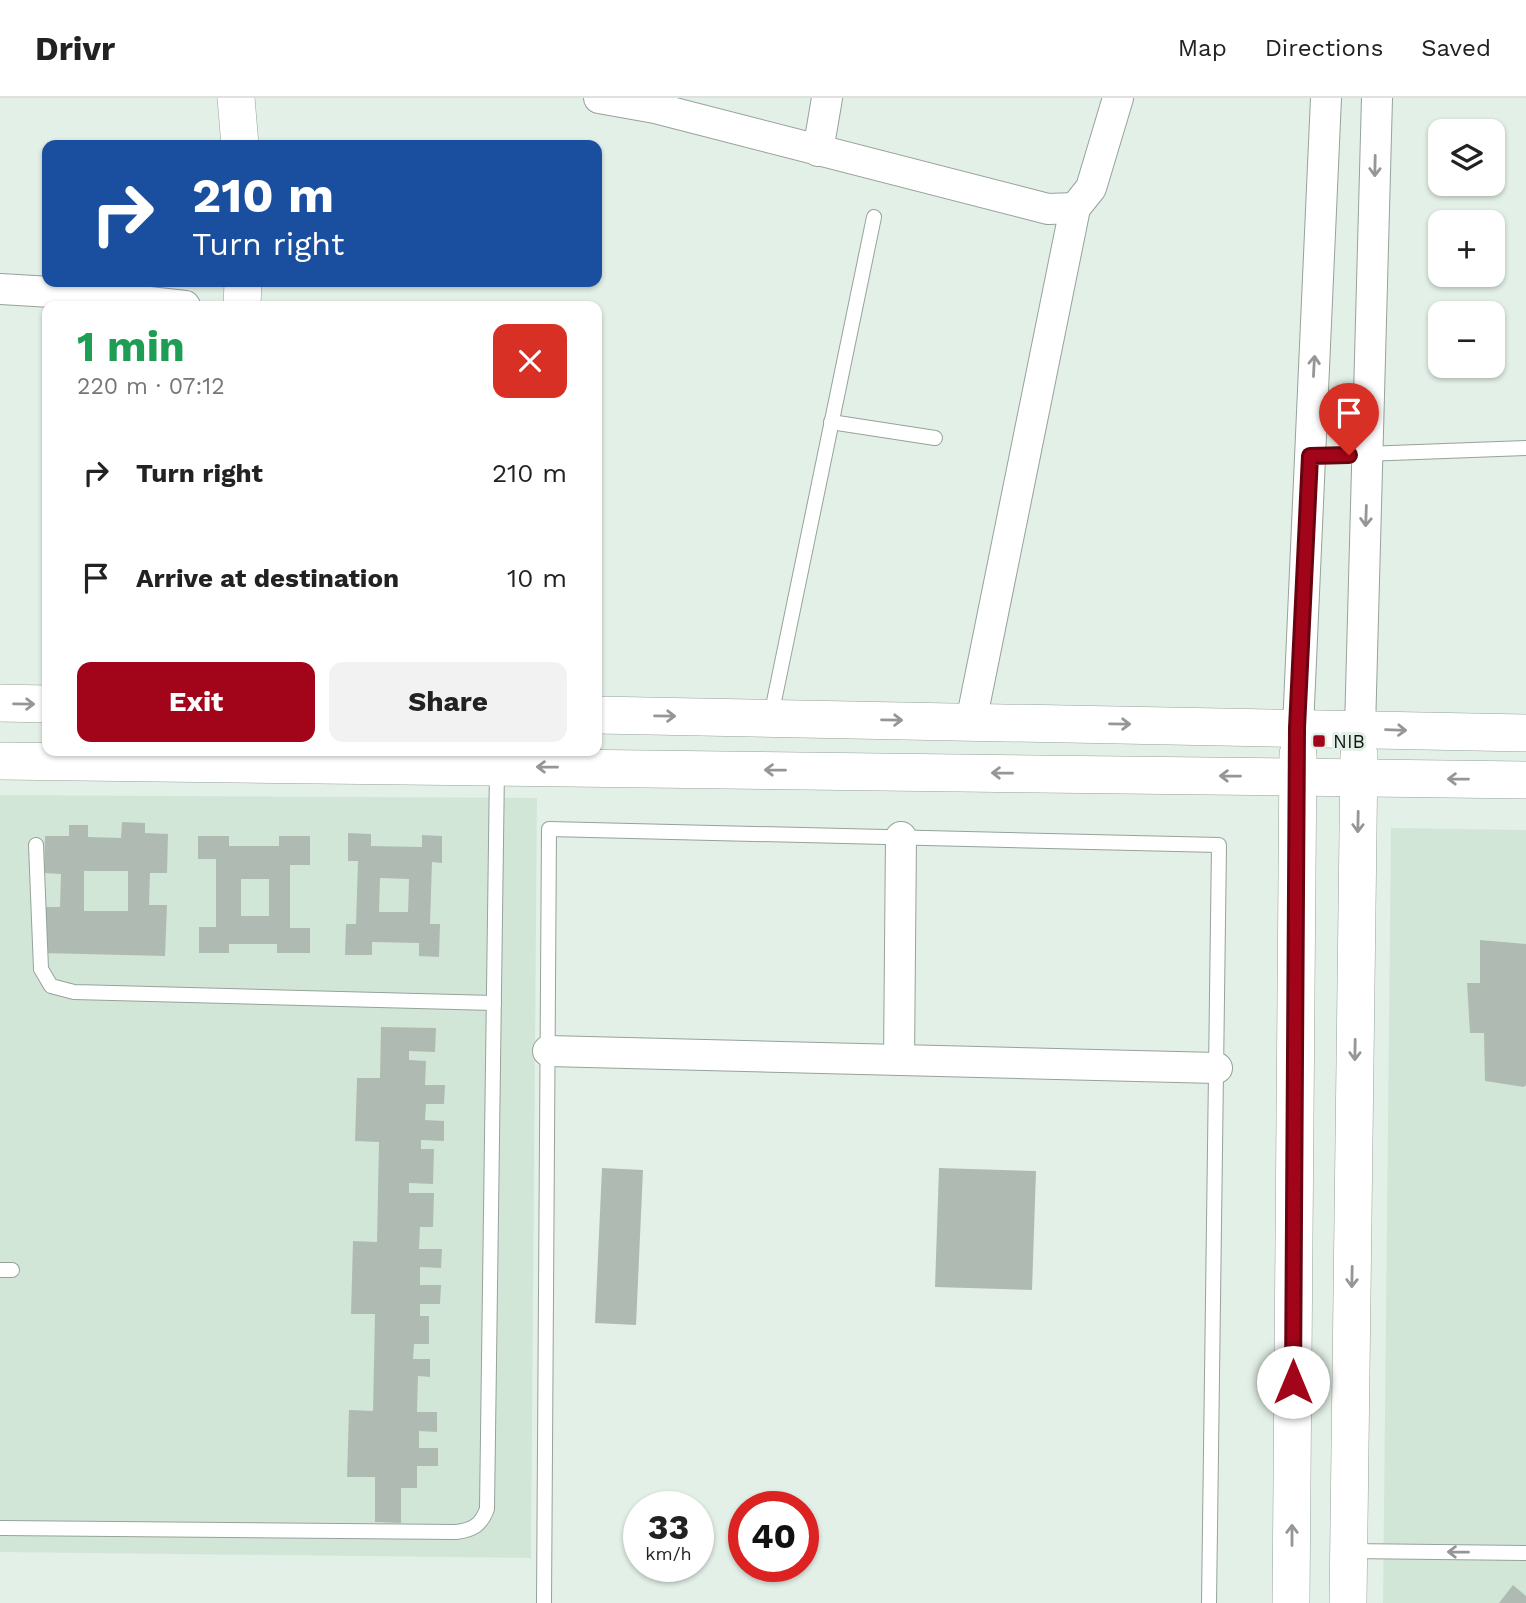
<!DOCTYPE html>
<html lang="en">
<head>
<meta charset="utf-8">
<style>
  body { margin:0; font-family:"Work Sans",sans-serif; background:#f2f2f2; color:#222; height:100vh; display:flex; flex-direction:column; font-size:26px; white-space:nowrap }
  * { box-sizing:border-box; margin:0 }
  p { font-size:23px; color:#767676 }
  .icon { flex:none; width:38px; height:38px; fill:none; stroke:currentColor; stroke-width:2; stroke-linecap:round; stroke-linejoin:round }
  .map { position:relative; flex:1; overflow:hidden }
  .details { position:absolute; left:42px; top:203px; width:560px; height:455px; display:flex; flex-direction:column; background:#fff; border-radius:14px; box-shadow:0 2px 5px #0004 }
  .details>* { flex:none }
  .guide { position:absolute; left:42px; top:42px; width:560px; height:147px; border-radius:14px; box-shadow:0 2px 5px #0004; background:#1a4fa0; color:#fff; overflow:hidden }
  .fabs { position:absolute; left:1428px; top:21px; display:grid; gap:14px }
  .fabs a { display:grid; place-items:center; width:77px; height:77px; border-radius:14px; background:#fff; box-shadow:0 2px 5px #0004; font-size:35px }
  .speed { position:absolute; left:623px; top:1393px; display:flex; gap:14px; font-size:35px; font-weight:700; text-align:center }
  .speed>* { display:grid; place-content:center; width:91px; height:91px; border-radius:50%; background:#fff; box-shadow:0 2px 5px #0004; line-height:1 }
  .speed small { font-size:18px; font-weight:400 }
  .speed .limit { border:10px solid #d22; background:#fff; color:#111 }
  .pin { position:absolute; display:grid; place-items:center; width:60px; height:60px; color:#fff; margin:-72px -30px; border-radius:50% 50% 50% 0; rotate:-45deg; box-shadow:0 0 7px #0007 }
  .pin .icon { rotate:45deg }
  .me { position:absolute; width:77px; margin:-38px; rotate:0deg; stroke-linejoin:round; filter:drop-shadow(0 0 5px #0008) }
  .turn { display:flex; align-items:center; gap:24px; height:147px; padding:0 35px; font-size:32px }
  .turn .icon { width:91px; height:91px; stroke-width:2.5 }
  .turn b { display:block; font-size:49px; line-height:60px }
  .round { display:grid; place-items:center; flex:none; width:74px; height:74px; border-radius:14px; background:#f2f2f2 }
  .summary { display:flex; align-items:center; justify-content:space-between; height:119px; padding:0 35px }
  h1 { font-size:42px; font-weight:700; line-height:52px; color:#1e9e55 }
  .button { display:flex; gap:14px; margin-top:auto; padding:14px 35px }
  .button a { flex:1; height:80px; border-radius:14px; background:#a20519; color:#fff; font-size:28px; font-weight:700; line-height:80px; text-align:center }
  .button a+a { background:#f2f2f2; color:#222 }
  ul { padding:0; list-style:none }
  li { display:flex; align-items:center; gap:21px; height:105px; padding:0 35px }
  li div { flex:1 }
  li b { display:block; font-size:26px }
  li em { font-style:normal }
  header { display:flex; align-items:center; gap:42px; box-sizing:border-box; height:98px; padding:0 35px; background:#fff; border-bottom:2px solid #e0e0e0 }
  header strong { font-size:33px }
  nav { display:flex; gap:38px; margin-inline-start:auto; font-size:24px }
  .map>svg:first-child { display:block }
  .built { fill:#d2e6d8 }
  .building { fill:#afbbb2; fill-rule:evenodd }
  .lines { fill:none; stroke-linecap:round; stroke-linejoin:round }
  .service-casing { stroke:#96a29a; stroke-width:16 }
  .minor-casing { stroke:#96a29a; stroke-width:32 }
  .tertiary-casing { stroke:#96a29a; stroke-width:38 }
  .service { stroke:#fff; stroke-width:14 }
  .minor { stroke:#fff; stroke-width:30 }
  .tertiary { stroke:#fff; stroke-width:37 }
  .oneway { stroke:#949795 }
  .route-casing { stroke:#690310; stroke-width:18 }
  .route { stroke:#a20519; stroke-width:12 }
  .poi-dot { fill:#a20519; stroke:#e3f0e7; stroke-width:2.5 }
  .labels { text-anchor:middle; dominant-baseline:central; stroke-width:6; stroke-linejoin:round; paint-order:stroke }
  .poi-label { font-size:19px; fill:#121714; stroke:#e3f0e7; text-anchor:start }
</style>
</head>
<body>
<header>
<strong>Drivr</strong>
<nav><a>Map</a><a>Directions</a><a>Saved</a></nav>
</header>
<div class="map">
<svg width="1526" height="1505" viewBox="0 0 1526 1505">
  <rect width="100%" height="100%" fill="#e3f0e7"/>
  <g class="built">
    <polygon points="0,697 537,700 531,1460 0,1454"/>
    <polygon points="1391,730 1526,732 1526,1505 1383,1505"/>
  </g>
  <g class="building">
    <path d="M122,724L145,725V735L168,736L167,775H150L149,807H167L165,858L41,855L42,809H60L61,776L44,775L45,738H69V727H88V739L121,740ZM84,773H128V813H84Z"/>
    <path d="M348,735L371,736V748L422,749V737L442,738V765L432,764L430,826H440L439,859L419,858V845L372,844V857H345L346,826H356L358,763H348ZM380,780L409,781L408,814H379Z"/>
    <path d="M198,738H229V748H279V738H310V767H290V830H310V855H277V846H229V855H199V829H216V761H198ZM241,781H269V818H241Z"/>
    <polygon points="1480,842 1526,846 1526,987 1524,989 1485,983 1484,935 1470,935 1467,885 1480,885"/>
    <polygon points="381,929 436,930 435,954 409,953 409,962 426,963 425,987 445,987 444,1006 426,1006 425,1022 444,1023 444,1043 421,1042 421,1051 434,1051 433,1086 409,1085 409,1095 434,1095 433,1129 420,1129 419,1151 442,1151 441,1170 420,1169 420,1187 441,1187 440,1206 420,1206 420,1218 429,1218 429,1246 414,1246 413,1261 430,1261 430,1279 418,1278 417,1314 437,1314 437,1334 419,1333 419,1350 438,1350 438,1368 417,1368 417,1390 401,1390 401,1425 375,1424 375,1379 347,1379 349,1312 373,1313 375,1216 351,1216 353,1143 377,1144 379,1044 355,1043 357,980 380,980"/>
    <polygon points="602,1070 643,1072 636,1227 595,1225"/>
    <polygon points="939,1070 1036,1073 1032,1192 935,1189"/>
    <polygon points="1513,1487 1526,1498 1526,1505 1499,1505"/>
  </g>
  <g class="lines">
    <defs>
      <g id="service">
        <polyline points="831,324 935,340"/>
        <polyline points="1310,358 1526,350"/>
        <polyline points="771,618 874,119"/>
        <polyline points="36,747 41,871 51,888 74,894 494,905"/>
        <polyline points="0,1172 12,1172"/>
        <path d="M0,1430L456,1434C473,1432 481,1427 487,1411L497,670"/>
        <polyline points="1349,1453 1526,1455"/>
        <polyline points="544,1505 549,731 1219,747 1209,1505"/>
      </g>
      <g id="minor">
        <polyline points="599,0 655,10 1048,111 1075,110"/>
        <polyline points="818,53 827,0"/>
        <polyline points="0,191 68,195 185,208"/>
        <polyline points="971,624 1075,110 1091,90 1118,0"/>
        <polyline points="1298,630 1326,0"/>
        <polyline points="1360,631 1377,0"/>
        <polyline points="548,953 1217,970"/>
        <polyline points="899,962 901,739"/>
      </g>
      <g id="tertiary">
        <polyline points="236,0 240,47"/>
        <polyline points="242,208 243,184"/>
        <polyline points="0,605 47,606"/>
        <polyline points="597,617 1526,635"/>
        <polyline points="0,663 1526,682"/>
        <polyline points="1291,1505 1298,656"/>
        <polyline points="1348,1505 1359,657"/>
      </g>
    </defs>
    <use href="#service" class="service-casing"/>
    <use href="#minor" class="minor-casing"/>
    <use href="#tertiary" class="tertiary-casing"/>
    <use href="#service" class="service"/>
    <use href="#minor" class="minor"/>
    <use href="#tertiary" class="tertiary"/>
  </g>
  <defs><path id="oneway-shaft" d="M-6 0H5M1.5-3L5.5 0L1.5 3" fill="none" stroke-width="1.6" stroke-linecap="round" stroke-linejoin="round" transform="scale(1.75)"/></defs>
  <g class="oneway">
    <use href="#oneway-shaft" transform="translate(1375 68) rotate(91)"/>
    <use href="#oneway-shaft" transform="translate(1314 268) rotate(-87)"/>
    <use href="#oneway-shaft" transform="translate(1366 418) rotate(92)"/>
    <use href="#oneway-shaft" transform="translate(24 606) rotate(1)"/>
    <use href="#oneway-shaft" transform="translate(665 618) rotate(1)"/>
    <use href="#oneway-shaft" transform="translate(892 622) rotate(1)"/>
    <use href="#oneway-shaft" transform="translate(1120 626) rotate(1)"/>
    <use href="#oneway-shaft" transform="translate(1396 632) rotate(2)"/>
    <use href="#oneway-shaft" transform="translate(547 669) rotate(-179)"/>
    <use href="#oneway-shaft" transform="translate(775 672) rotate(-179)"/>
    <use href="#oneway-shaft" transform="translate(1002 675) rotate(-179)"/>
    <use href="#oneway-shaft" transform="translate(1230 678) rotate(-179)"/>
    <use href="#oneway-shaft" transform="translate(1458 681) rotate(-179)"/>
    <use href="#oneway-shaft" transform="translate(1358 724) rotate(91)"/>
    <use href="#oneway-shaft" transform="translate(1355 952) rotate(91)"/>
    <use href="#oneway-shaft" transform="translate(1352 1179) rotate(91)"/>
    <use href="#oneway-shaft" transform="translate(1292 1437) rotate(-90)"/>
    <use href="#oneway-shaft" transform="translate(1458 1454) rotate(-179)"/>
  </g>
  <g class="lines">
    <defs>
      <polyline id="route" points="1293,1284 1297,630 1310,358 1349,357"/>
    </defs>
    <use href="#route" class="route-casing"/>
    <use href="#route" class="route"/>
  </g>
  <rect class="poi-dot" x="1312" y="636" width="14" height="14" rx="3.5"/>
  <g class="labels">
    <g class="poi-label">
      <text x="1333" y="643">NIB</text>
    </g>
  </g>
</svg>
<div class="fabs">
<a><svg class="icon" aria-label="layers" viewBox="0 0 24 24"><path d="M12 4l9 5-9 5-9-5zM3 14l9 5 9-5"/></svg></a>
<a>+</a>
<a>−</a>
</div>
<div class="speed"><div>33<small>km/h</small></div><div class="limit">40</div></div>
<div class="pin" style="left:1349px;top:357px;background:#d93025"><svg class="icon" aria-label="arrive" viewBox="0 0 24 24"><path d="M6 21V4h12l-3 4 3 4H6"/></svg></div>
<svg class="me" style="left:1293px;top:1284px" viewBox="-20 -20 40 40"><circle r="19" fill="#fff"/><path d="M0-13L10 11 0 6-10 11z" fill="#a20519"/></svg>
<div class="guide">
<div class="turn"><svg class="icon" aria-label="right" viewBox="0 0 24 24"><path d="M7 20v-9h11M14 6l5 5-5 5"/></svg><div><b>210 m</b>Turn right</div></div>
</div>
<section class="details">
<div class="summary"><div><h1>1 min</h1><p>220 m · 07:12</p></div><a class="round" style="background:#d93025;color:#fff"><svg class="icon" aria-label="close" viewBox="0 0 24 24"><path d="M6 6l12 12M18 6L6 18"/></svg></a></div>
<ul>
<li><svg class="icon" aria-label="right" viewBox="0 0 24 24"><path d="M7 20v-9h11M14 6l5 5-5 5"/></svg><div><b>Turn right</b></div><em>210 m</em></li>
<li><svg class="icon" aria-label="arrive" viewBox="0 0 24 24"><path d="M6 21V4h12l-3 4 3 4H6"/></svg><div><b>Arrive at destination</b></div><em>10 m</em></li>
</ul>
<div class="button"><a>Exit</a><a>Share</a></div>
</section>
</div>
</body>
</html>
